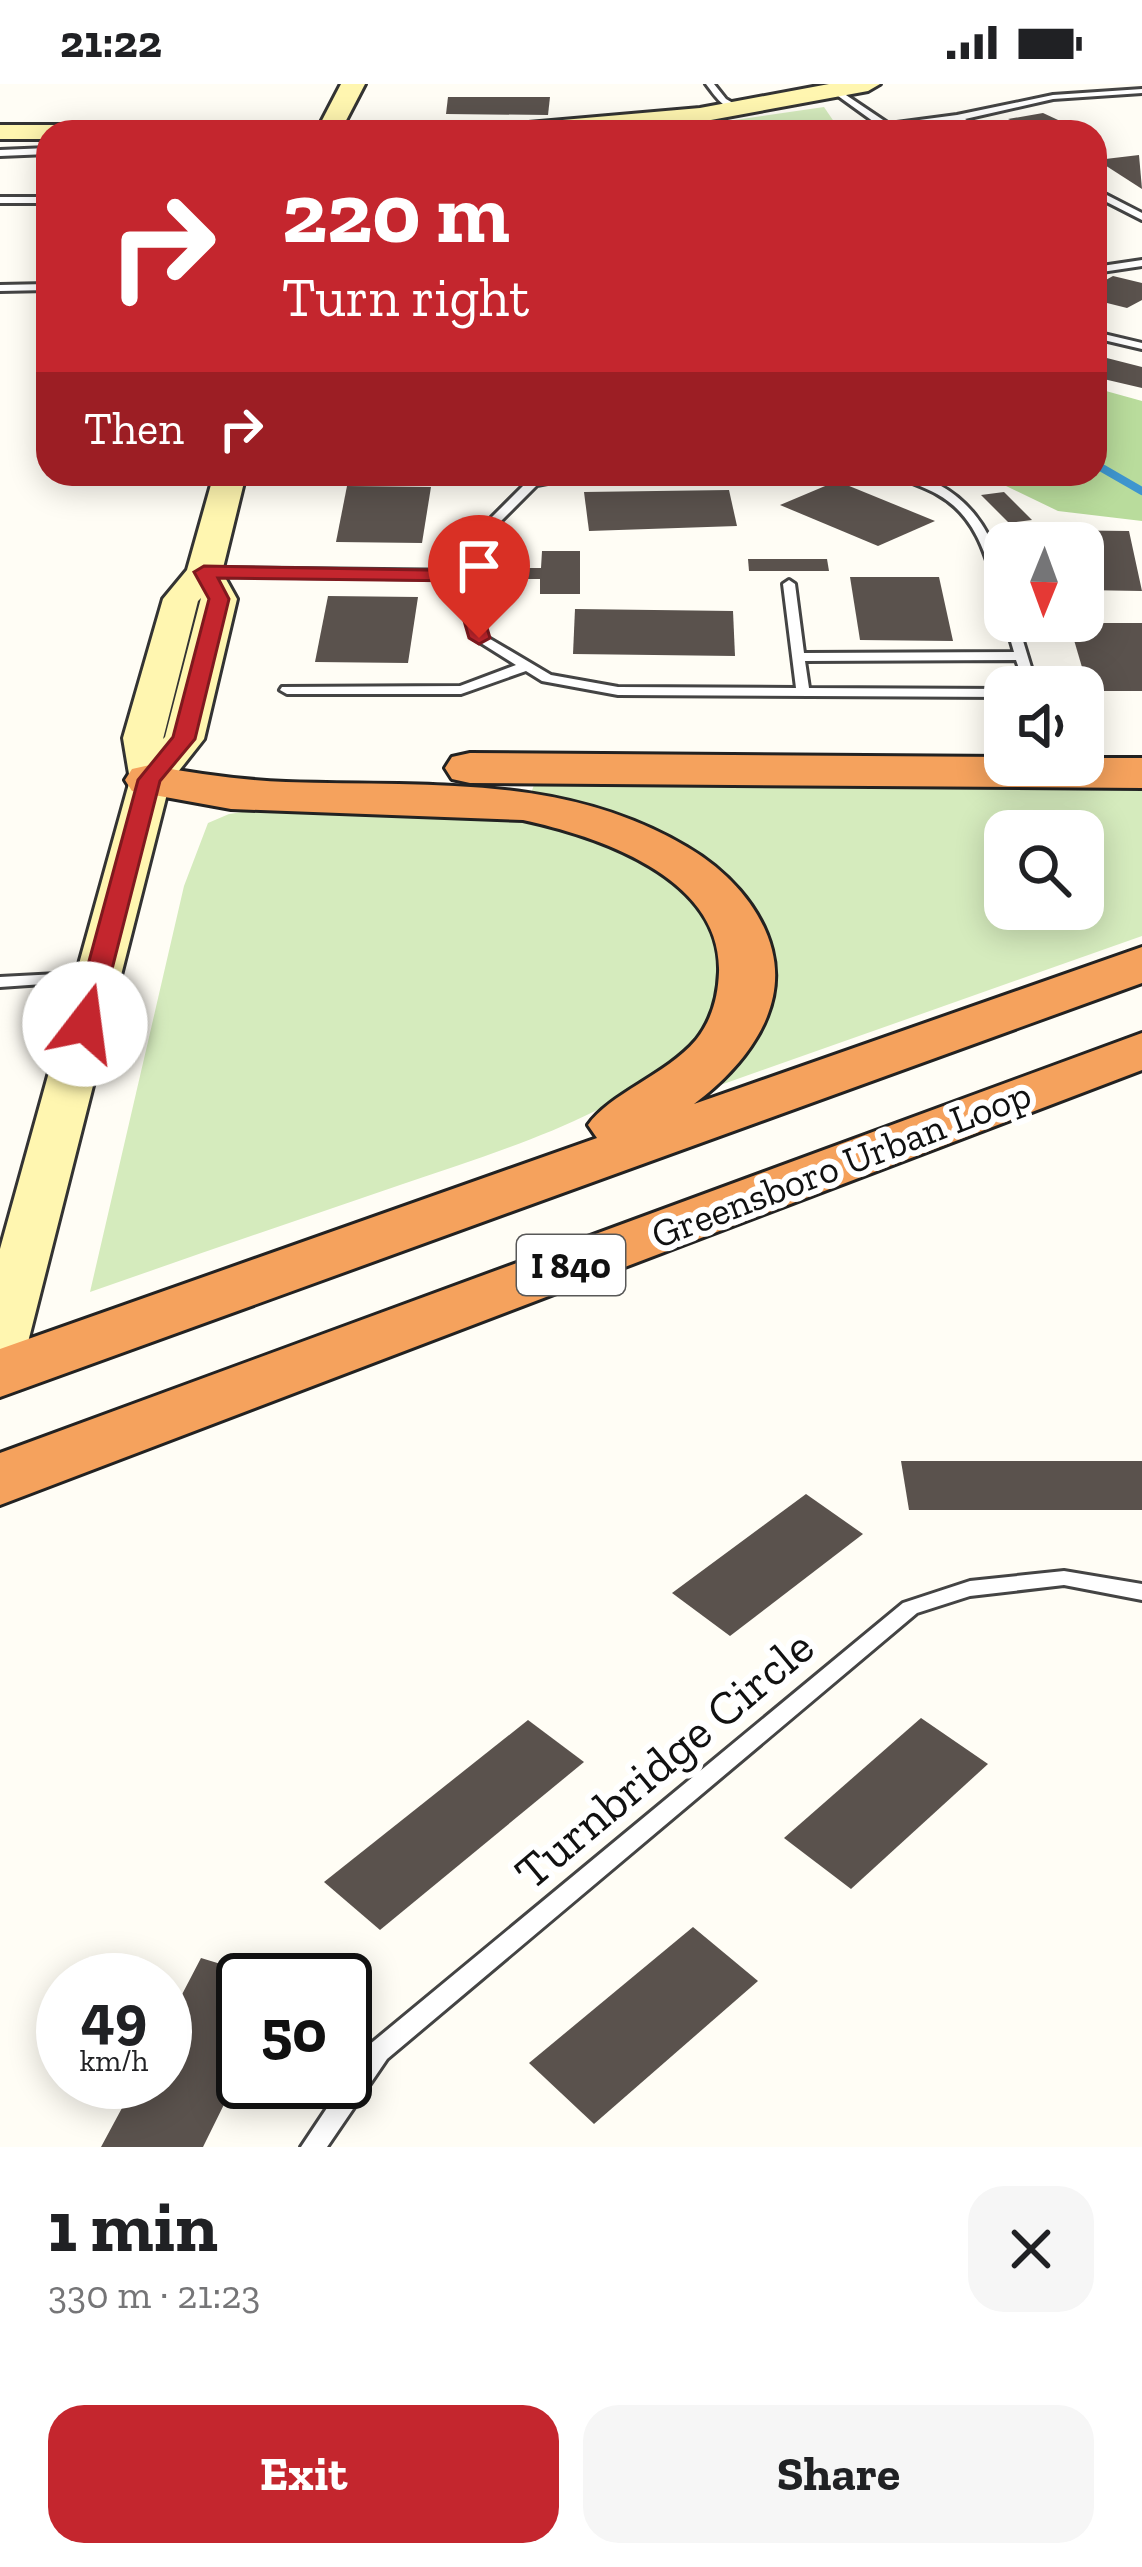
<!DOCTYPE html>
<html lang="en">
<head>
<meta charset="utf-8">
<style>
  body { margin:0; font-family:"Zilla Slab",serif; background:#f6f6f6; color:#202124; height:100vh; display:flex; flex-direction:column; font-size:45px; white-space:nowrap }
  * { box-sizing:border-box; margin:0 }
  p { font-size:39px; color:#757577 }
  .icon { flex:none; width:66px; height:66px; fill:none; stroke:currentColor; stroke-width:2; stroke-linecap:round; stroke-linejoin:round }
  .map { position:relative; height:2063px; overflow:hidden }
  .sheet { display:flex; flex-direction:column; background:#fff; flex:1 }
  .sheet>* { flex:none }
  .guide { position:absolute; left:36px; top:36px; width:1071px; height:366px; border-radius:36px; box-shadow:0 6px 30px #0003; background:#c4262e; color:#fff; overflow:hidden }
  .needle { width:78px; rotate:181deg }
  .controls { position:absolute; left:984px; top:438px; display:grid; gap:24px }
  .controls a { display:grid; place-items:center; width:120px; height:120px; border-radius:24px; background:#fff; box-shadow:0 6px 30px #0003; font-size:60px }
  .speed { position:absolute; left:36px; top:1869px; display:flex; gap:24px; font-size:60px; font-weight:700; text-align:center }
  .speed>* { display:grid; place-content:center; width:156px; height:156px; border-radius:50%; background:#fff; box-shadow:0 6px 30px #0003; line-height:1 }
  .speed small { font-size:30px; font-weight:400 }
  .speed .limit { border:6px solid #111; border-radius:18px; background:#fff; color:#111 }
  .pin { position:absolute; display:grid; place-items:center; width:102px; height:102px; color:#fff; margin:-123px -51px; border-radius:50% 50% 50% 0; rotate:-45deg; box-shadow:0 0 12px #0007 }
  .pin .icon { rotate:45deg }
  .me { position:absolute; width:132px; margin:-66px; rotate:15deg; stroke-linejoin:round; filter:drop-shadow(0 0 9px #0008) }
  .turn { display:flex; align-items:center; gap:42px; height:252px; padding:0 48px; font-size:54px }
  .turn .icon { width:156px; height:156px; stroke-width:2.5 }
  .turn b { display:block; font-size:84px; line-height:102px }
  .then { display:flex; align-items:center; height:114px; padding:0 48px; background:#0003; gap:24px; font-size:45px }
  .round { display:grid; place-items:center; flex:none; width:126px; height:126px; border-radius:36px; background:#f6f6f6 }
  .headline { display:flex; align-items:center; justify-content:space-between; height:204px; padding:0 48px }
  h1 { font-size:72px; font-weight:800; line-height:90px }
  .button { display:flex; gap:24px; margin-top:auto; padding:24px 48px }
  .button a { flex:1; height:138px; border-radius:36px; background:#c4262e; color:#fff; font-size:48px; font-weight:800; line-height:138px; text-align:center }
  .button a+a { background:#f6f6f6; color:#202124 }
  .status { display:flex; justify-content:space-between; align-items:center; height:84px; padding:0 60px; background:#fff; direction:ltr }
  .status svg { height:33px; fill:currentColor }
  .map>svg:first-child { display:block }
  .green { fill:#d5ebbd; fill-rule:evenodd }
  .forest { fill:#b9dc9c }
  .lines { fill:none; stroke-linecap:round; stroke-linejoin:round }
  .stream { stroke:#3f96cf; stroke-width:8 }
  .building { fill:#5a524d }
  .service-casing { stroke:#444; stroke-width:6 }
  .secondary-casing { stroke:#333; stroke-width:6 }
  .motorway-casing { stroke:#222; stroke-width:6 }
  .service { fill:#fff; fill-rule:evenodd }
  .secondary { fill:#fff6b0; fill-rule:evenodd }
  .motorway { fill:#f5a25d; fill-rule:evenodd }
  .route { fill:#c4262e; stroke:#7f191e; stroke-width:3 }
  .labels { text-anchor:middle; dominant-baseline:central; stroke-width:12; stroke-linejoin:round; paint-order:stroke }
  .shield { fill:#fff; stroke:#585858; stroke-width:3 }
  .shield-label { font-size:36px; font-weight:bold; fill:#111 }
  .street-label { font-size:39px; fill:#111; stroke:#fff }
  .near-street-label { font-size:48px; fill:#111; stroke:#fff }
</style>
</head>
<body>
<div class="status"><b>21:22</b><svg viewBox="0 0 49 12"><path d="M0 12V9h3v3zM5 12V6h3v6zM10 12V3h3v9zM15 12V0h3v12zM26 1h20v11H26zM47 4h2v5h-2z"/></svg></div>
<div class="map">
<svg width="1142" height="2063" viewBox="0 0 1142 2063">
  <rect width="100%" height="100%" fill="#fffdf5"/>
  <g class="green">
    <polygon points="824,23 841,48 709,48 701,41"/>
    <path d="M535,698L1142,699V852L712,1004C782,923 775,925 748,824L529,715ZM1005,747H1083V825H1005Z"/>
    <path d="M269,724C395,729 688,707 718,875C725,914 705,955 674,979C595,1039 494,1069 400,1101C297,1136 193,1172 90,1208L184,802L208,739L229,730Z"/>
  </g>
  <polygon class="forest" points="1095,304 1142,317 1142,437 1058,427 981,390 1095,390"/>
  <g class="lines">
    <polyline class="stream" points="1095,380 1142,407"/>
  </g>
  <g class="building">
    <polygon points="448,13 550,13 548,31 446,30"/>
    <polygon points="1043,29 1084,48 1036,48 1008,35"/>
    <polygon points="1139,71 1142,105 1097,76"/>
    <polygon points="1113,192 1142,199 1142,216 1127,224 1095,216 1095,202"/>
    <polygon points="1095,271 1142,283 1142,304 1095,293"/>
    <polygon points="837,397 935,437 878,462 780,421"/>
    <polygon points="347,402 431,403 422,459 336,458"/>
    <polygon points="729,406 737,442 589,447 584,408"/>
    <polygon points="1004,408 1032,436 1009,439 981,411"/>
    <polygon points="1042,446 1129,447 1142,507 1083,506 1083,459 1045,459"/>
    <polygon points="542,467 580,467 580,510 540,510 540,495 518,495 519,484 541,484"/>
    <polygon points="748,475 827,475 829,487 749,487"/>
    <polygon points="850,493 939,493 953,557 860,556"/>
    <polygon points="328,512 418,513 408,579 315,578"/>
    <polygon points="575,525 733,527 735,572 573,570"/>
    <polygon points="1069,539 1142,539 1142,607 1089,607"/>
    <polygon points="901,1377 1142,1377 1142,1426 909,1426"/>
    <polygon points="806,1410 863,1450 730,1552 672,1509"/>
    <polygon points="921,1634 988,1680 851,1805 784,1754"/>
    <polygon points="528,1636 584,1678 380,1846 324,1798"/>
    <polygon points="693,1843 758,1897 594,2040 529,1979"/>
    <polygon points="201,1874 270,1895 243,1896 243,1982 203,2063 101,2063 136,1998 165,1998 165,1943"/>
  </g>
  <g class="lines">
    <defs>
      <g id="service">
        <path d="M706,0H714L726,15L740,23V27C724,26 715,12 706,0Z"/>
        <polygon points="837,5 889,40 957,31 1053,11 1142,5 1142,9 1053,15 965,35 987,48 977,48 956,37 895,45 898,48 888,48 834,9"/>
        <polygon points="48,64 48,70 0,72 0,66"/>
        <polygon points="1095,105 1142,129 1142,136 1095,112"/>
        <rect x="0" y="113" width="48" height="6"/>
        <polygon points="1142,176 1142,182 1095,189 1095,183"/>
        <polygon points="48,200 48,206 0,207 0,201"/>
        <polygon points="1095,248 1142,259 1142,265 1095,254"/>
        <path d="M492,390C507,390 520,394 533,395C549,395 567,390 585,390L579,393L537,401L478,460L482,491L480,494L481,529L485,552L551,591L618,603L796,604L783,500L789,496L795,500L804,569L1014,568L1005,537H1017L1034,593L1029,603H1015L1022,593L1016,576L805,577L809,604L1005,605V613L618,611L542,597L526,587L461,610H287L280,606L282,603L460,602L516,581L473,554L468,529V495L204,492L198,488L204,484L468,487L466,459L525,400Z"/>
        <path d="M893,390C962,390 1005,456 1005,519L999,515C987,474 977,432 937,410C923,402 907,398 893,390Z"/>
        <polygon points="96,888 104,893 101,896 0,903 0,893"/>
        <polygon points="1064,1487 1142,1500 1142,1516 1064,1501 970,1512 917,1529 387,1975 327,2063 301,2063 369,1961 903,1519 970,1497"/>
      </g>
      <g id="secondary">
        <polygon points="341,0 365,0 340,48 316,48"/>
        <polygon points="829,0 880,0 868,7 700,38 589,48 492,48 504,41 700,24"/>
        <polygon points="0,41 163,41 175,48 48,48 48,55 0,55"/>
        <path d="M214,390H246L222,488L237,515L204,655L170,698L27,1262L19,1275L0,1280V1165L130,696L123,654L163,515L187,486ZM201,514L165,653L163,655L198,517Z"/>
      </g>
      <g id="motorway">
        <polygon points="470,669 1005,673 1005,681 1083,681 1083,674 1142,674 1142,704 470,699 452,695 445,684 452,673"/>
        <path d="M150,681C195,690 240,696 286,698C425,703 563,689 687,763C725,785 761,822 772,866C788,929 741,985 694,1020L1142,863V899L0,1313V1265L597,1054L588,1041C609,1010 666,991 696,956C712,936 718,913 719,888C722,793 597,752 523,736L231,725L132,707L125,696L132,685Z"/>
        <polygon points="1142,949 1142,986 0,1421 0,1369"/>
      </g>
    </defs>
    <use href="#service" class="service-casing"/>
    <use href="#secondary" class="secondary-casing"/>
    <use href="#motorway" class="motorway-casing"/>
    <use href="#service" class="service"/>
    <use href="#secondary" class="secondary"/>
    <use href="#motorway" class="motorway"/>
  </g>
  <polygon class="route" points="204,482 483,487 481,523 490,554 479,560 469,554 460,523 465,497 218,494 229,515 195,655 160,697 98,940 85,947 76,945 72,940 138,696 173,653 209,515 194,488"/>
  <g class="labels">
    <rect class="shield" x="517" y="1151" width="108" height="60" rx="9"/>
    <g class="shield-label">
      <text x="571" y="1181">I 840</text>
    </g>
    <g class="street-label">
      <text transform="translate(841 1080) rotate(-21)">Greensboro Urban Loop</text>
    </g>
    <g class="near-street-label">
      <text transform="translate(664 1675) rotate(-40)">Turnbridge Circle</text>
    </g>
  </g>
</svg>
<div class="controls">
<a><svg class="needle" viewBox="-14 -14 28 28"><path d="M0-13l5 13h-10z" fill="#e53935"/><path d="M0 13l5-13h-10z" fill="#757577"/></svg></a>
<a><svg class="icon" aria-label="sound" viewBox="0 0 24 24"><path d="M4 9h4l5-4v14l-5-4H4zM17 9q2 3 0 6"/></svg></a>
<a><svg class="icon" aria-label="search" viewBox="0 0 24 24"><circle cx="10" cy="10" r="6"/><path d="M15 15l6 6"/></svg></a>
</div>
<div class="speed"><div>49<small>km/h</small></div><div class="limit">50</div></div>
<div class="pin" style="left:479px;top:554px;background:#d93025"><svg class="icon" aria-label="arrive" viewBox="0 0 24 24"><path d="M6 21V4h12l-3 4 3 4H6"/></svg></div>
<svg class="me" style="left:85px;top:940px" viewBox="-20 -20 40 40"><circle r="19" fill="#fff"/><path d="M0-13L10 11 0 6-10 11z" fill="#c4262e"/></svg>
<div class="guide">
<div class="turn"><svg class="icon" aria-label="right" viewBox="0 0 24 24"><path d="M7 20v-9h11M14 6l5 5-5 5"/></svg><div><b>220 m</b>Turn right</div></div>
<div class="then">Then<svg class="icon" aria-label="right" viewBox="0 0 24 24"><path d="M7 20v-9h11M14 6l5 5-5 5"/></svg></div>
</div>
</div>
<section class="sheet">
<div class="headline"><div><h1>1 min</h1><p>330 m · 21:23</p></div><a class="round"><svg class="icon" aria-label="close" viewBox="0 0 24 24"><path d="M6 6l12 12M18 6L6 18"/></svg></a></div>
<div class="button"><a>Exit</a><a>Share</a></div>
</section>
</body>
</html>
